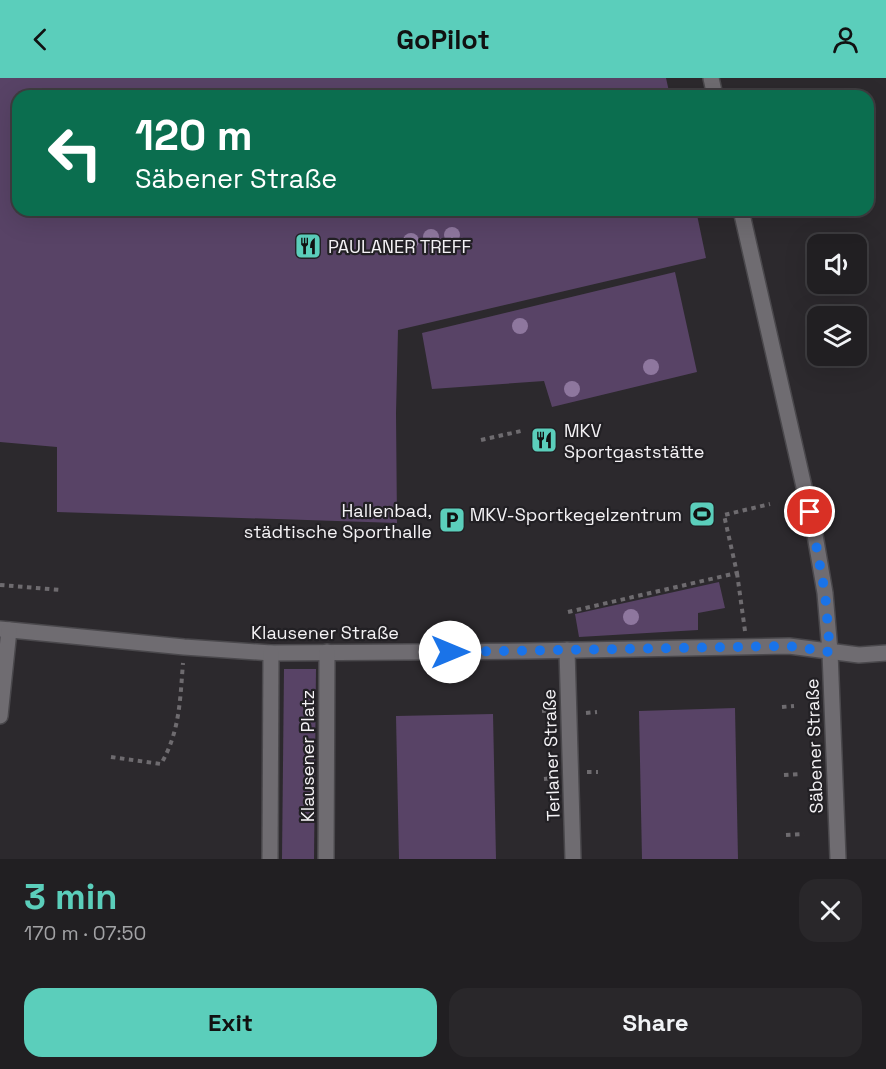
<!DOCTYPE html>
<html lang="en">
<head>
<meta charset="utf-8">
<style>
  body { margin:0; font-family:"Space Grotesk",sans-serif; background:#29272a; color:#f1f3f6; height:100vh; display:flex; flex-direction:column; font-size:22px; white-space:nowrap }
  * { box-sizing:border-box; margin:0 }
  p { font-size:20px; color:#a2a2a5 }
  .icon { flex:none; width:33px; height:33px; fill:none; stroke:currentColor; stroke-width:2; stroke-linecap:round; stroke-linejoin:round }
  .map { position:relative; height:781px; overflow:hidden }
  .sheet { display:flex; flex-direction:column; background:#211f22; flex:1 }
  .sheet>* { flex:none }
  .top-card { position:absolute; left:12px; top:12px; width:862px; height:126px; border-radius:18px; box-shadow:0 6px 24px #0002,0 0 0 2px #3e3d40; background:#0b6e4f; color:#fff; overflow:hidden }
  .controls { position:absolute; left:807px; top:156px; display:grid; gap:12px }
  .controls a { display:grid; place-items:center; width:60px; height:60px; border-radius:12px; background:#211f22; box-shadow:0 6px 24px #0002,0 0 0 2px #3e3d40; font-size:30px }
  .pin { position:absolute; display:grid; place-items:center; width:51px; height:51px; color:#fff; margin:-26px; border:3px solid #fff; border-radius:50%; box-shadow:0 2px 6px #0007 }
  .me { position:absolute; width:66px; margin:-33px; rotate:90deg; stroke-linejoin:round; filter:drop-shadow(0 0 4px #0008) }
  .turn { display:flex; align-items:center; gap:21px; height:126px; padding:0 24px; font-size:27px }
  .turn .icon { width:78px; height:78px; stroke-width:2.5 }
  .turn b { display:block; font-size:42px; line-height:51px }
  .round { display:grid; place-items:center; flex:none; width:63px; height:63px; border-radius:18px; background:#29272a }
  .head { display:flex; align-items:center; justify-content:space-between; height:102px; padding:0 24px }
  h1 { font-size:36px; font-weight:700; line-height:45px; color:#5bcebb }
  .action { display:flex; gap:12px; margin-top:auto; padding:12px 24px }
  .action a { flex:1; height:69px; border-radius:18px; background:#5bcebb; color:#111; font-size:24px; font-weight:700; line-height:69px; text-align:center }
  .action a+a { background:#29272a; color:#f1f3f6 }
  header { display:flex; justify-content:space-between; align-items:center; height:78px; padding:0 24px; background:#5bcebb; color:#111; font-size:27px; font-weight:700 }
  .map>svg:first-child { display:block }
  .green { fill:#584366 }
  .lines { fill:none; stroke-linecap:round; stroke-linejoin:round }
  .street-casing { stroke:#4a484c; stroke-width:18 }
  .path { stroke:#6e6b6f; stroke-width:4; stroke-dasharray:4.5 4.5; stroke-linecap:butt }
  .street { stroke:#6f6c71; stroke-width:15 }
  .tree { fill:#8e779e }
  .route { stroke:#1a73e8; stroke-width:10; stroke-dasharray:0 18 }
  .labels { text-anchor:middle; dominant-baseline:central; stroke-width:4.5; stroke-linejoin:round; paint-order:stroke }
  .poi-label { font-size:18px; fill:#f4f2f5; stroke:#222024; text-anchor:start }
  .street-label { font-size:18px; fill:#f4f2f5; stroke:#222024 }
</style>
</head>
<body>
<header><svg class="icon" aria-label="back" viewBox="0 0 24 24"><path d="M15 5l-7 7 7 7"/></svg>GoPilot<svg class="icon" aria-label="person" viewBox="0 0 24 24"><circle cx="12" cy="8" r="4"/><path d="M4 21q1-7 8-7t8 7"/></svg></header>
<div class="map">
<svg width="886" height="781" viewBox="0 0 886 781">
  <rect width="100%" height="100%" fill="#2c292d"/>
  <g class="green">
    <polygon points="0,0 666,0 670,18 18,18 18,132 696,132 706,180 398,252 396,335 397,445 57,434 57,369 0,364"/>
    <polygon points="675,194 697,294 552,329 544,303 432,311 422,255"/>
    <polygon points="719,504 725,530 698,535 698,552 579,559 575,536"/>
    <polygon points="284,591 316,591 314,781 282,781"/>
    <polygon points="735,630 738,781 642,781 639,633"/>
    <polygon points="493,636 496,781 399,781 396,638"/>
  </g>
  <g class="lines">
    <defs>
      <g id="street">
        <polyline points="711,0 715,18"/>
        <polyline points="741,132 815,457 825,515 830,574 838,781"/>
        <polyline points="0,551 184,569 271,575 529,573 789,568 859,577 886,575"/>
        <polyline points="567,572 573,781"/>
        <polyline points="0,638 9,552"/>
        <polyline points="270,781 271,575"/>
        <polyline points="326,781 327,574"/>
      </g>
    </defs>
    <use href="#street" class="street-casing"/>
    <g class="path">
      <polyline points="655,18 678,13"/>
      <polyline points="481,362 521,353"/>
      <polyline points="737,495 745,553"/>
      <polyline points="0,507 61,512"/>
      <polyline points="568,534 737,495 724,437 770,426"/>
      <polyline points="782,629 794,628"/>
      <polyline points="542,633 553,632"/>
      <polyline points="586,635 597,634"/>
      <path d="M111,679L161,686C180,653 180,622 183,585"/>
      <polyline points="587,694 598,694"/>
      <polyline points="784,697 800,696"/>
      <polyline points="544,701 555,700"/>
      <polyline points="786,757 804,756"/>
    </g>
    <use href="#street" class="street"/>
  </g>
  <g class="tree">
    <circle cx="452" cy="157" r="8"/>
    <circle cx="431" cy="159" r="8"/>
    <circle cx="411" cy="163" r="8"/>
    <circle cx="520" cy="248" r="8"/>
    <circle cx="651" cy="289" r="8"/>
    <circle cx="572" cy="311" r="8"/>
    <circle cx="631" cy="539" r="8"/>
  </g>
  <g class="lines">
    <polyline class="route" points="450,574 789,568 830,574 825,515 810,434"/>
  </g>
  <defs>
    <symbol id="restaurant-square" viewBox="-11 -11 22 22"><rect x="-9" y="-9" width="18" height="18" rx="4" fill="#5bcebb" stroke="#222024"/><path d="M-5-6h1v4h1v-4h1v4h1v-4h1v5L-1.5 .5V6h-2V.5L-5-1ZM5-6V6H3V1.5H1.5Q1.5-4 5-6Z" fill="#111"/></symbol>
    <symbol id="stadium-square" viewBox="-11 -11 22 22"><rect x="-9" y="-9" width="18" height="18" rx="4" fill="#5bcebb" stroke="#222024"/><path d="M0-5a6.5 5 0 1 0 0 10a6.5 5 0 1 0 0-10ZM-3.5-1.8h7v3.6h-7Z" fill="#111"/></symbol>
    <symbol id="parking-square" viewBox="-11 -11 22 22"><rect x="-9" y="-9" width="18" height="18" rx="4" fill="#5bcebb" stroke="#222024"/><path d="M-3.5-5.5H1a3.5 3.5 0 0 1 0 7H-1V5.5H-3.5ZM-1-3.4V-.6H.8a1.4 1.4 0 0 0 0-2.8Z" fill="#111"/></symbol>
  </defs>
  <g fill-rule="evenodd">
    <use href="#restaurant-square" x="293" y="153" width="30" height="30"/>
    <use href="#restaurant-square" x="529" y="347" width="30" height="30"/>
    <use href="#stadium-square" x="687" y="421" width="30" height="30"/>
    <use href="#parking-square" x="437" y="427" width="30" height="30"/>
  </g>
  <g class="labels">
    <g class="poi-label">
      <text x="328" y="168">PAULANER TREFF</text>
      <text x="564" y="352">MKV<tspan x="564" dy="21">Sportgaststätte</tspan></text>
      <text x="432" y="432" text-anchor="end">Hallenbad,<tspan x="432" dy="21">städtische Sporthalle</tspan></text>
      <text x="682" y="436" text-anchor="end">MKV-Sportkegelzentrum</text>
    </g>
    <g class="street-label">
      <text x="325" y="554">Klausener Straße</text>
      <text transform="translate(814 668) rotate(-92)">Säbener Straße</text>
      <text transform="translate(551 677) rotate(-92)">Terlaner Straße</text>
      <text transform="translate(307 678) rotate(-90)">Klausener Platz</text>
    </g>
  </g>
</svg>
<div class="controls">
<a><svg class="icon" aria-label="sound" viewBox="0 0 24 24"><path d="M4 9h4l5-4v14l-5-4H4zM17 9q2 3 0 6"/></svg></a>
<a><svg class="icon" aria-label="layers" viewBox="0 0 24 24"><path d="M12 4l9 5-9 5-9-5zM3 14l9 5 9-5"/></svg></a>
</div>
<div class="pin" style="left:810px;top:434px;background:#d93025"><svg class="icon" aria-label="arrive" viewBox="0 0 24 24"><path d="M6 21V4h12l-3 4 3 4H6"/></svg></div>
<svg class="me" style="left:450px;top:574px" viewBox="-20 -20 40 40"><circle r="19" fill="#fff"/><path d="M0-13L10 11 0 6-10 11z" fill="#1a73e8"/></svg>
<div class="top-card">
<div class="turn"><svg class="icon" aria-label="left" viewBox="0 0 24 24"><path d="M17 20v-9H6M10 6l-5 5 5 5"/></svg><div><b>120 m</b>Säbener Straße</div></div>
</div>
</div>
<section class="sheet">
<div class="head"><div><h1>3 min</h1><p>170 m · 07:50</p></div><a class="round"><svg class="icon" aria-label="close" viewBox="0 0 24 24"><path d="M6 6l12 12M18 6L6 18"/></svg></a></div>
<div class="action"><a>Exit</a><a>Share</a></div>
</section>
</body>
</html>
